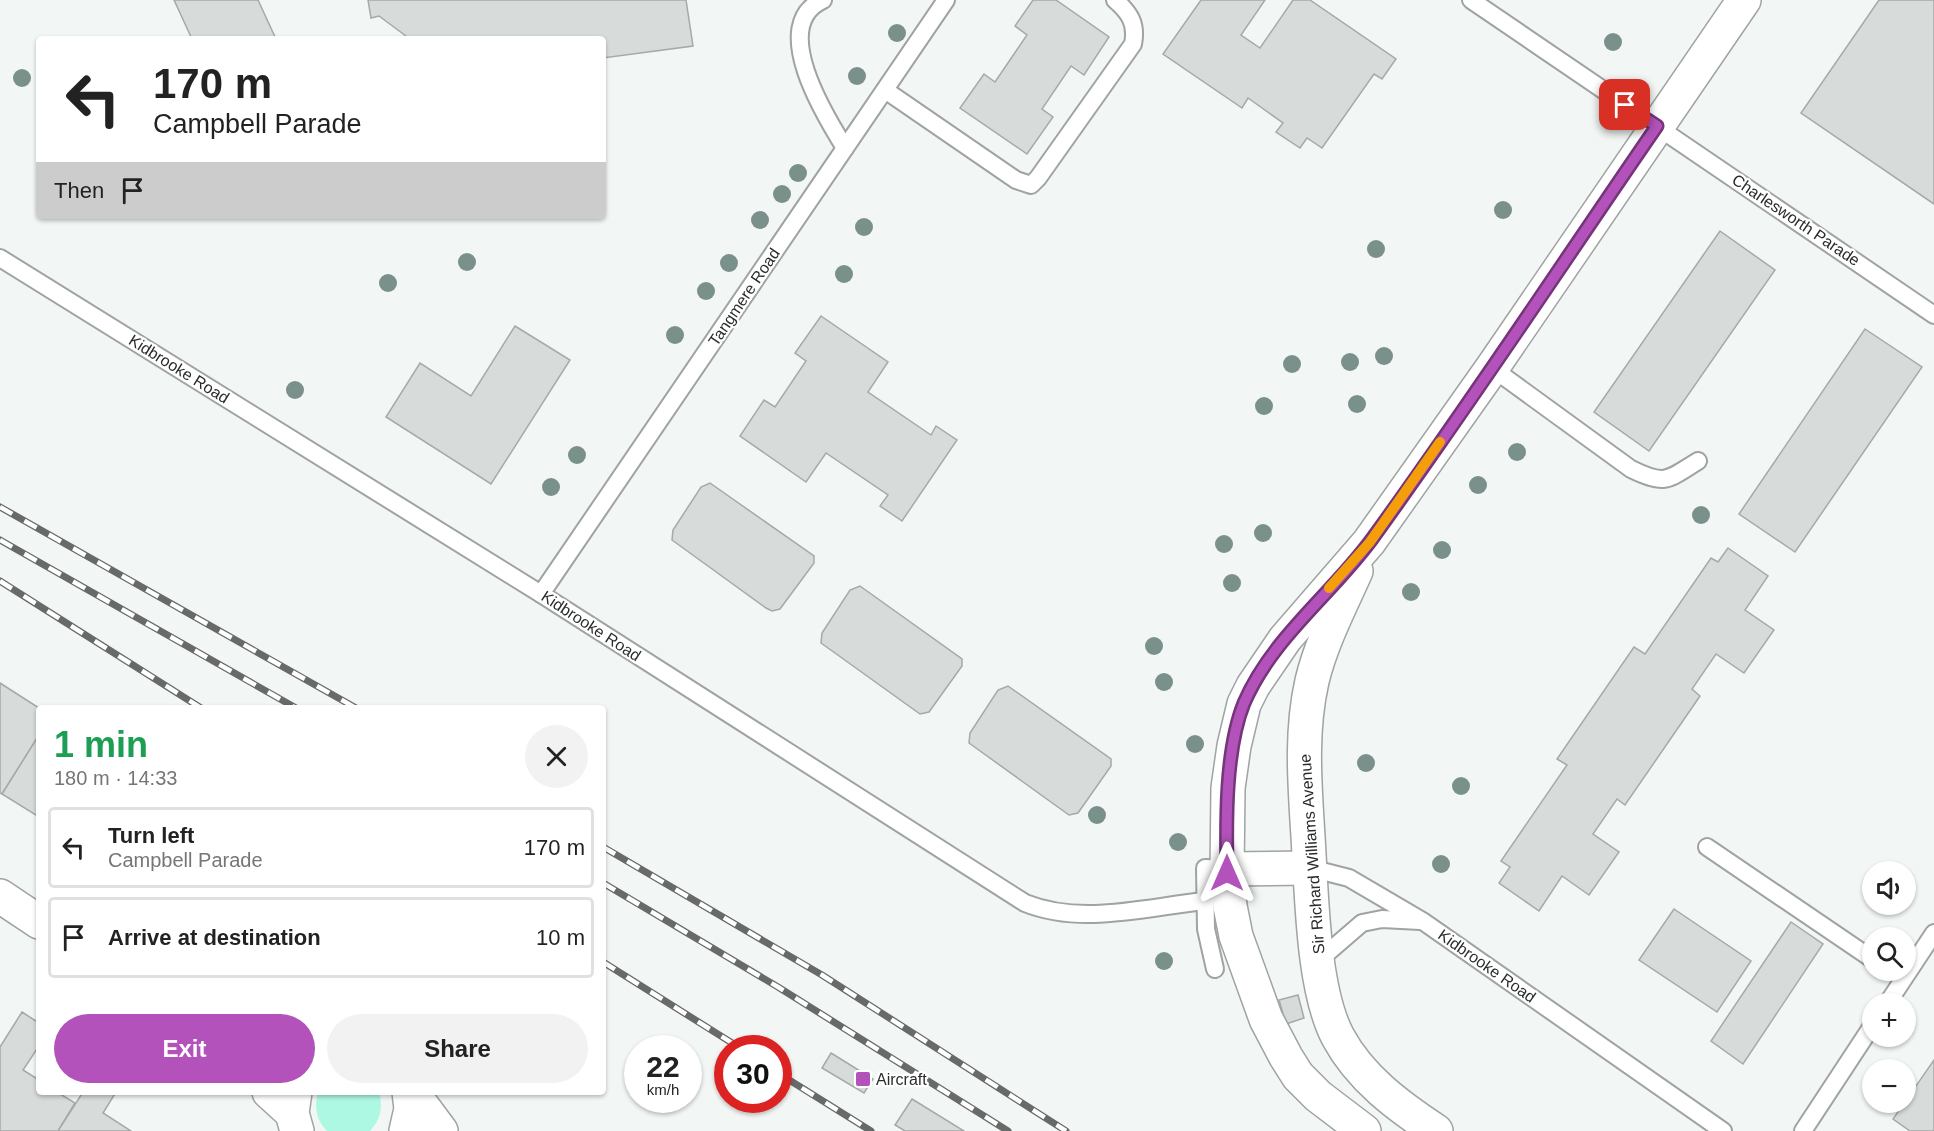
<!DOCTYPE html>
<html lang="en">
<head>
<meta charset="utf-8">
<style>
  body { margin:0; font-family:Helvetica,sans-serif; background:#f2f2f2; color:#222; height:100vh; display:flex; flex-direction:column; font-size:22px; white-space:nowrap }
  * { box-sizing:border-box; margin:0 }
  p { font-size:20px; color:#767676 }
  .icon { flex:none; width:33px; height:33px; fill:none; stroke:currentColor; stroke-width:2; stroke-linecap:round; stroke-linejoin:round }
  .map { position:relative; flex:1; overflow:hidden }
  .panel { position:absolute; left:36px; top:705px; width:570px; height:390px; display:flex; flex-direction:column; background:#fff; border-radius:6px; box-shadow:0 2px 4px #0004 }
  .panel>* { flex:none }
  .banner { position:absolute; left:36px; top:36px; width:570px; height:183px; border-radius:6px; box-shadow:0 2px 4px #0004; background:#fff; color:#222; overflow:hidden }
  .fabs { position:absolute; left:1862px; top:861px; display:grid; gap:12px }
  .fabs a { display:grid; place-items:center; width:54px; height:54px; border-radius:50%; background:#fff; box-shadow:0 2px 4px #0004; font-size:30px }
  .speed { position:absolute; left:624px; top:1035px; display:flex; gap:12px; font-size:30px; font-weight:700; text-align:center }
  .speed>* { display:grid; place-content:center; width:78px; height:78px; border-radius:50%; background:#fff; box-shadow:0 2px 4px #0004; line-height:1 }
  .speed small { font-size:15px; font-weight:400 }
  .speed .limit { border:9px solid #d22; background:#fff; color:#111 }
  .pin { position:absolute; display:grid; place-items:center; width:51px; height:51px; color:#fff; margin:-26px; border-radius:12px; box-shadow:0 3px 9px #0006 }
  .me { position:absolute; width:66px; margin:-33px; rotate:0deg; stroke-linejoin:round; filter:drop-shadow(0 0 4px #0008) }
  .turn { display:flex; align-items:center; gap:21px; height:126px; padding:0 18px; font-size:27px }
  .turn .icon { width:78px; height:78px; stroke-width:2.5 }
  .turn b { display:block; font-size:42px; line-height:51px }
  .then { display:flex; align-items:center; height:57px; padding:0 18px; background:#0003; gap:12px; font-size:22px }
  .round { display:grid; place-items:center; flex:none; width:63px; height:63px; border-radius:32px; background:#f2f2f2 }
  .overview { display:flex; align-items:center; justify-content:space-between; height:102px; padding:0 18px }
  h1 { font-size:36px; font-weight:700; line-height:45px; color:#1e9e55 }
  .cta { display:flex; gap:12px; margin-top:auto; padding:12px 18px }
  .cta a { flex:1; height:69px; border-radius:36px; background:#b252ba; color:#fff; font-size:24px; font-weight:700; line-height:69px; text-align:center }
  .cta a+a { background:#f2f2f2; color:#222 }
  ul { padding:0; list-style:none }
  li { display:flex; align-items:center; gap:18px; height:81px; margin:0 12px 9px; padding:0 6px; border:3px solid #e0e0e0; border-radius:6px }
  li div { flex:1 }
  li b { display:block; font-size:22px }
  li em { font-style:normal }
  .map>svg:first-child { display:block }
  .green { fill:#adf8e2 }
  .building { fill:#d7dbda; stroke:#a5a9a8; stroke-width:1.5 }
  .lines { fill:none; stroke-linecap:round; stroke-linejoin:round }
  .service-casing { stroke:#9fa3a2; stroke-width:20 }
  .minor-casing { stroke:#9fa3a2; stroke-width:36 }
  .tertiary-casing { stroke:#9fa3a2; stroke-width:36 }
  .service { stroke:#fff; stroke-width:16 }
  .minor { stroke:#fff; stroke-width:33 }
  .tertiary { stroke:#fff; stroke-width:33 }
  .rail-casing { stroke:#686a6a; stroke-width:7 }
  .rail { stroke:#fff; stroke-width:4.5; stroke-dasharray:14; stroke-linecap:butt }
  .tree { fill:#7a908a }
  .route-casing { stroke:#743579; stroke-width:15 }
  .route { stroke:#b252ba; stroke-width:10 }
  .slow { stroke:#f59e0b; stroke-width:10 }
  .poi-dot { fill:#b252ba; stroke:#fff; stroke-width:2 }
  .labels { text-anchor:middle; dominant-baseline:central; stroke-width:4.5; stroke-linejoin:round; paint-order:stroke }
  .street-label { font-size:16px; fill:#2a2b2b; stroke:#fff }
  .poi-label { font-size:16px; fill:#2a2b2b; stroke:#fff; text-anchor:start }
</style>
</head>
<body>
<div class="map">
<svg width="1934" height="1131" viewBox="0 0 1934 1131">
  <rect width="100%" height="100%" fill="#f2f7f5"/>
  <path class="green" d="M318,1092H379C383,1108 381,1119 370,1131H327C316,1120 314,1107 318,1092Z"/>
  <g class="building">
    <polygon points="174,0 258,0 276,39 192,39"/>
    <polygon points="368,0 686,0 693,46 603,58 603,39 410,39 379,16 371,18"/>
    <polygon points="1033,0 1056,0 1109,37 1084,75 1071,66 1042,109 1053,117 1027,154 960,108 984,74 995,82 1012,57 1027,35 1015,26"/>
    <polygon points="1201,0 1265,0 1241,35 1260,48 1293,0 1310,0 1396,59 1382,79 1374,74 1322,148 1307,138 1300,148 1276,132 1283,123 1248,98 1242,108 1163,54"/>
    <polygon points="1879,0 1934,0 1934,204 1801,113"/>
    <polygon points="1720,231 1775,270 1649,451 1594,412"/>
    <polygon points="821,316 888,362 868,392 931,435 936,426 957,440 902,521 880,506 888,495 826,453 806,482 740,436 764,400 775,407 806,361 795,353"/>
    <polygon points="515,326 570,360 491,484 386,417 420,363 471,396"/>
    <polygon points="1865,329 1922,367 1795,552 1739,514"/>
    <polygon points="710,483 814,556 814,563 780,609 772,611 766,608 672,540 673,530 701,487"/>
    <polygon points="1728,548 1768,576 1745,610 1774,630 1744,673 1716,654 1692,689 1700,696 1625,805 1617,799 1593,834 1619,852 1589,895 1562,876 1539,911 1499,883 1510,867 1501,861 1567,765 1557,759 1634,647 1645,654 1711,558 1718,562"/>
    <polygon points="860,586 962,659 962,666 929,712 920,714 821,643 822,633 850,590"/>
    <polygon points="0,683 39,708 39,735 2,794 0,793"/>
    <polygon points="1008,686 1111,759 1111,766 1078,813 1069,815 969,743 970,733 998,690"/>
    <polygon points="39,735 39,817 2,794"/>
    <polygon points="1674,909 1751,961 1717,1012 1639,960"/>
    <polygon points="1791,922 1823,944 1743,1064 1711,1041"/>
    <polygon points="1298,995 1304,1018 1286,1024 1279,1000"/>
    <polygon points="22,1012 39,1023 39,1046 23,1070 39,1080 39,1092 57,1092 75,1103 58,1131 0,1131 0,1047"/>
    <polygon points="831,1053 873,1079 864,1093 822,1068"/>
    <polygon points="1934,1060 1934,1131 1910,1131 1893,1119"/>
    <polygon points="83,1092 116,1092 103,1113 131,1131 58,1131"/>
    <polygon points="912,1099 964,1131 905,1131 895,1125"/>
  </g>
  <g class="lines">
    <defs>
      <g id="service">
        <path d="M823,0C768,24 825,116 845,148"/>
        <polyline points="1471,0 1934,315"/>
        <path d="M885,90L1016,180L1031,185L1038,178L1133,44C1137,24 1130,13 1115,0"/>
        <path d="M0,258L541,594L1025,903C1082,926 1147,907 1205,901"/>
        <path d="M1492,368L1631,469C1666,486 1667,480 1698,461"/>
        <polyline points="541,594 946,0"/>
        <polyline points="1707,847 1872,959"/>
        <polyline points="1310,868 1349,878 1424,922 1723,1131"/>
        <polyline points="1318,961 1362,923 1382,919 1420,921"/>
        <polyline points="1215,969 1206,929 1205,868 1227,869"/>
        <polyline points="1887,1004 1934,933"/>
        <polyline points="1803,1131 1872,1026"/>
      </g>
      <g id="minor">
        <path d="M1356,571C1340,607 1321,643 1312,681C1299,738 1306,796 1309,854C1312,905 1314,992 1338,1037C1360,1078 1398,1106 1436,1131"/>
        <polyline points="1227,869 1310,868"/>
        <polyline points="0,896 39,922"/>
        <polyline points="269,1092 292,1113"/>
        <polyline points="1364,1131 1318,1096 1298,1076 1286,1057 1266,1019 1236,936 1230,906 1227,873 1228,788 1234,746 1244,704 1253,686 1285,639 1369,542 1492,368 1744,0"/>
      </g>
      <g id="tertiary">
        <polyline points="295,1092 292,1113 297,1131"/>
        <polyline points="412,1092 441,1131"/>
        <polyline points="406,1131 411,1109 409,1092"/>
      </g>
    </defs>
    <use href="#service" class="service-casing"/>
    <use href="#minor" class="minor-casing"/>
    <use href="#tertiary" class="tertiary-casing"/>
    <use href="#service" class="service"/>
    <use href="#minor" class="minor"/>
    <use href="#tertiary" class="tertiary"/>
    <defs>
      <g id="rail">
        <polyline points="0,507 356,708"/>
        <polyline points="0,540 296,708"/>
        <polyline points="0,581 201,708"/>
        <polyline points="603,847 822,975 1066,1131"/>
        <polyline points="603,883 778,987 1008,1131"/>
        <polyline points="603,962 740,1048"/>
        <polyline points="778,1073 871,1131"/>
      </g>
    </defs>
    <use href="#rail" class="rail-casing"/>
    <use href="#rail" class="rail"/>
  </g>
  <g class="tree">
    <circle cx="897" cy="33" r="9"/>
    <circle cx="1613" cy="42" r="9"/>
    <circle cx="857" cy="76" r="9"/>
    <circle cx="22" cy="78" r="9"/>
    <circle cx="798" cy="173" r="9"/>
    <circle cx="782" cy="194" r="9"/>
    <circle cx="1503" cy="210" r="9"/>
    <circle cx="760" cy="220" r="9"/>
    <circle cx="864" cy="227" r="9"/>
    <circle cx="1376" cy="249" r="9"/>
    <circle cx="467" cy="262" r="9"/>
    <circle cx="729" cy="263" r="9"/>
    <circle cx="844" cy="274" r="9"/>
    <circle cx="388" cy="283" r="9"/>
    <circle cx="706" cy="291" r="9"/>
    <circle cx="675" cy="335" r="9"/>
    <circle cx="1384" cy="356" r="9"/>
    <circle cx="1350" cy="362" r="9"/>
    <circle cx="1292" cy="364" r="9"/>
    <circle cx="295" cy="390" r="9"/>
    <circle cx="1357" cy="404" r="9"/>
    <circle cx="1264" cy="406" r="9"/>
    <circle cx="1517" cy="452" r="9"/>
    <circle cx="577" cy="455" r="9"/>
    <circle cx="1478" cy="485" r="9"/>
    <circle cx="551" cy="487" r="9"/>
    <circle cx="1701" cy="515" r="9"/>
    <circle cx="1263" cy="533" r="9"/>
    <circle cx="1224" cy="544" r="9"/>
    <circle cx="1442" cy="550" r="9"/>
    <circle cx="1232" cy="583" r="9"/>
    <circle cx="1411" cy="592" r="9"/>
    <circle cx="1154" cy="646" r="9"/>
    <circle cx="1164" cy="682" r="9"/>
    <circle cx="1195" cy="744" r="9"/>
    <circle cx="1366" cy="763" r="9"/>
    <circle cx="1461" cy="786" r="9"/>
    <circle cx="1097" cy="815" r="9"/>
    <circle cx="1178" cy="842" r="9"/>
    <circle cx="1441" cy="864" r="9"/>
    <circle cx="1164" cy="961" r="9"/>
  </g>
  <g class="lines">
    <defs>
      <path id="route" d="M1227,873C1226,823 1225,750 1244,703C1272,638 1331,595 1372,539C1470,404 1562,264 1657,126L1625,105"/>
    </defs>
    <use href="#route" class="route-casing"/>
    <use href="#route" class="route"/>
    <polyline class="slow" points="1329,588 1370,542 1440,442"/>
  </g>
  <rect class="poi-dot" x="855" y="1071" width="16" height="16" rx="3"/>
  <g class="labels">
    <g class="street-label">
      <text transform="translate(1796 220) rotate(34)">Charlesworth Parade</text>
      <text transform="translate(744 297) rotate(-56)">Tangmere Road</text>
      <text transform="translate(179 369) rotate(32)">Kidbrooke Road</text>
      <text transform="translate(591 626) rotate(33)">Kidbrooke Road</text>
      <text transform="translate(1312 854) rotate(-94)">Sir Richard Williams Avenue</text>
      <text transform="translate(1487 966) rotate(35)">Kidbrooke Road</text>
    </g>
    <g class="poi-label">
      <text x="876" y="1079">Aircraft</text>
    </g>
  </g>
</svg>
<div class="fabs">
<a><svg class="icon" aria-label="sound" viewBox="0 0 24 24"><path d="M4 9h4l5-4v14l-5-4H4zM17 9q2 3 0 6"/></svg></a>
<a><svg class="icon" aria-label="search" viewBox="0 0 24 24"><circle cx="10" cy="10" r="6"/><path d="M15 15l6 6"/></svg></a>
<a>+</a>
<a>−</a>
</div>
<div class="speed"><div>22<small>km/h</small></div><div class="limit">30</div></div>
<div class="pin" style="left:1625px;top:105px;background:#d93025"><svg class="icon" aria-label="arrive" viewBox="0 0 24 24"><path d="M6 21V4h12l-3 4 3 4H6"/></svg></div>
<svg class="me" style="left:1227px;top:873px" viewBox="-20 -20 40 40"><path d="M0-17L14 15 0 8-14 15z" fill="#b252ba" stroke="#fff" stroke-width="4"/></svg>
<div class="banner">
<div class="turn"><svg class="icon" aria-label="left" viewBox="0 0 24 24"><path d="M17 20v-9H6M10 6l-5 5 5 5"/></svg><div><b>170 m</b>Campbell Parade</div></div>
<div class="then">Then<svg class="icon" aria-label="arrive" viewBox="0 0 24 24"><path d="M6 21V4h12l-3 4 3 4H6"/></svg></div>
</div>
<section class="panel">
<div class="overview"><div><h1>1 min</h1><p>180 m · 14:33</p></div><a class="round"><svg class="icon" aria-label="close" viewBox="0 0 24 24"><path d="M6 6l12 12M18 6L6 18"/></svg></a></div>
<ul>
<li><svg class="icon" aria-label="left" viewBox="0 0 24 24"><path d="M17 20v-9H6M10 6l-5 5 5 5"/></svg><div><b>Turn left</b><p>Campbell Parade</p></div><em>170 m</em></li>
<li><svg class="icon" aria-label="arrive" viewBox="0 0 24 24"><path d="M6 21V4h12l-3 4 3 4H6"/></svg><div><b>Arrive at destination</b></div><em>10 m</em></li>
</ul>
<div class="cta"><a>Exit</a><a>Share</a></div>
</section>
</div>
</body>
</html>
